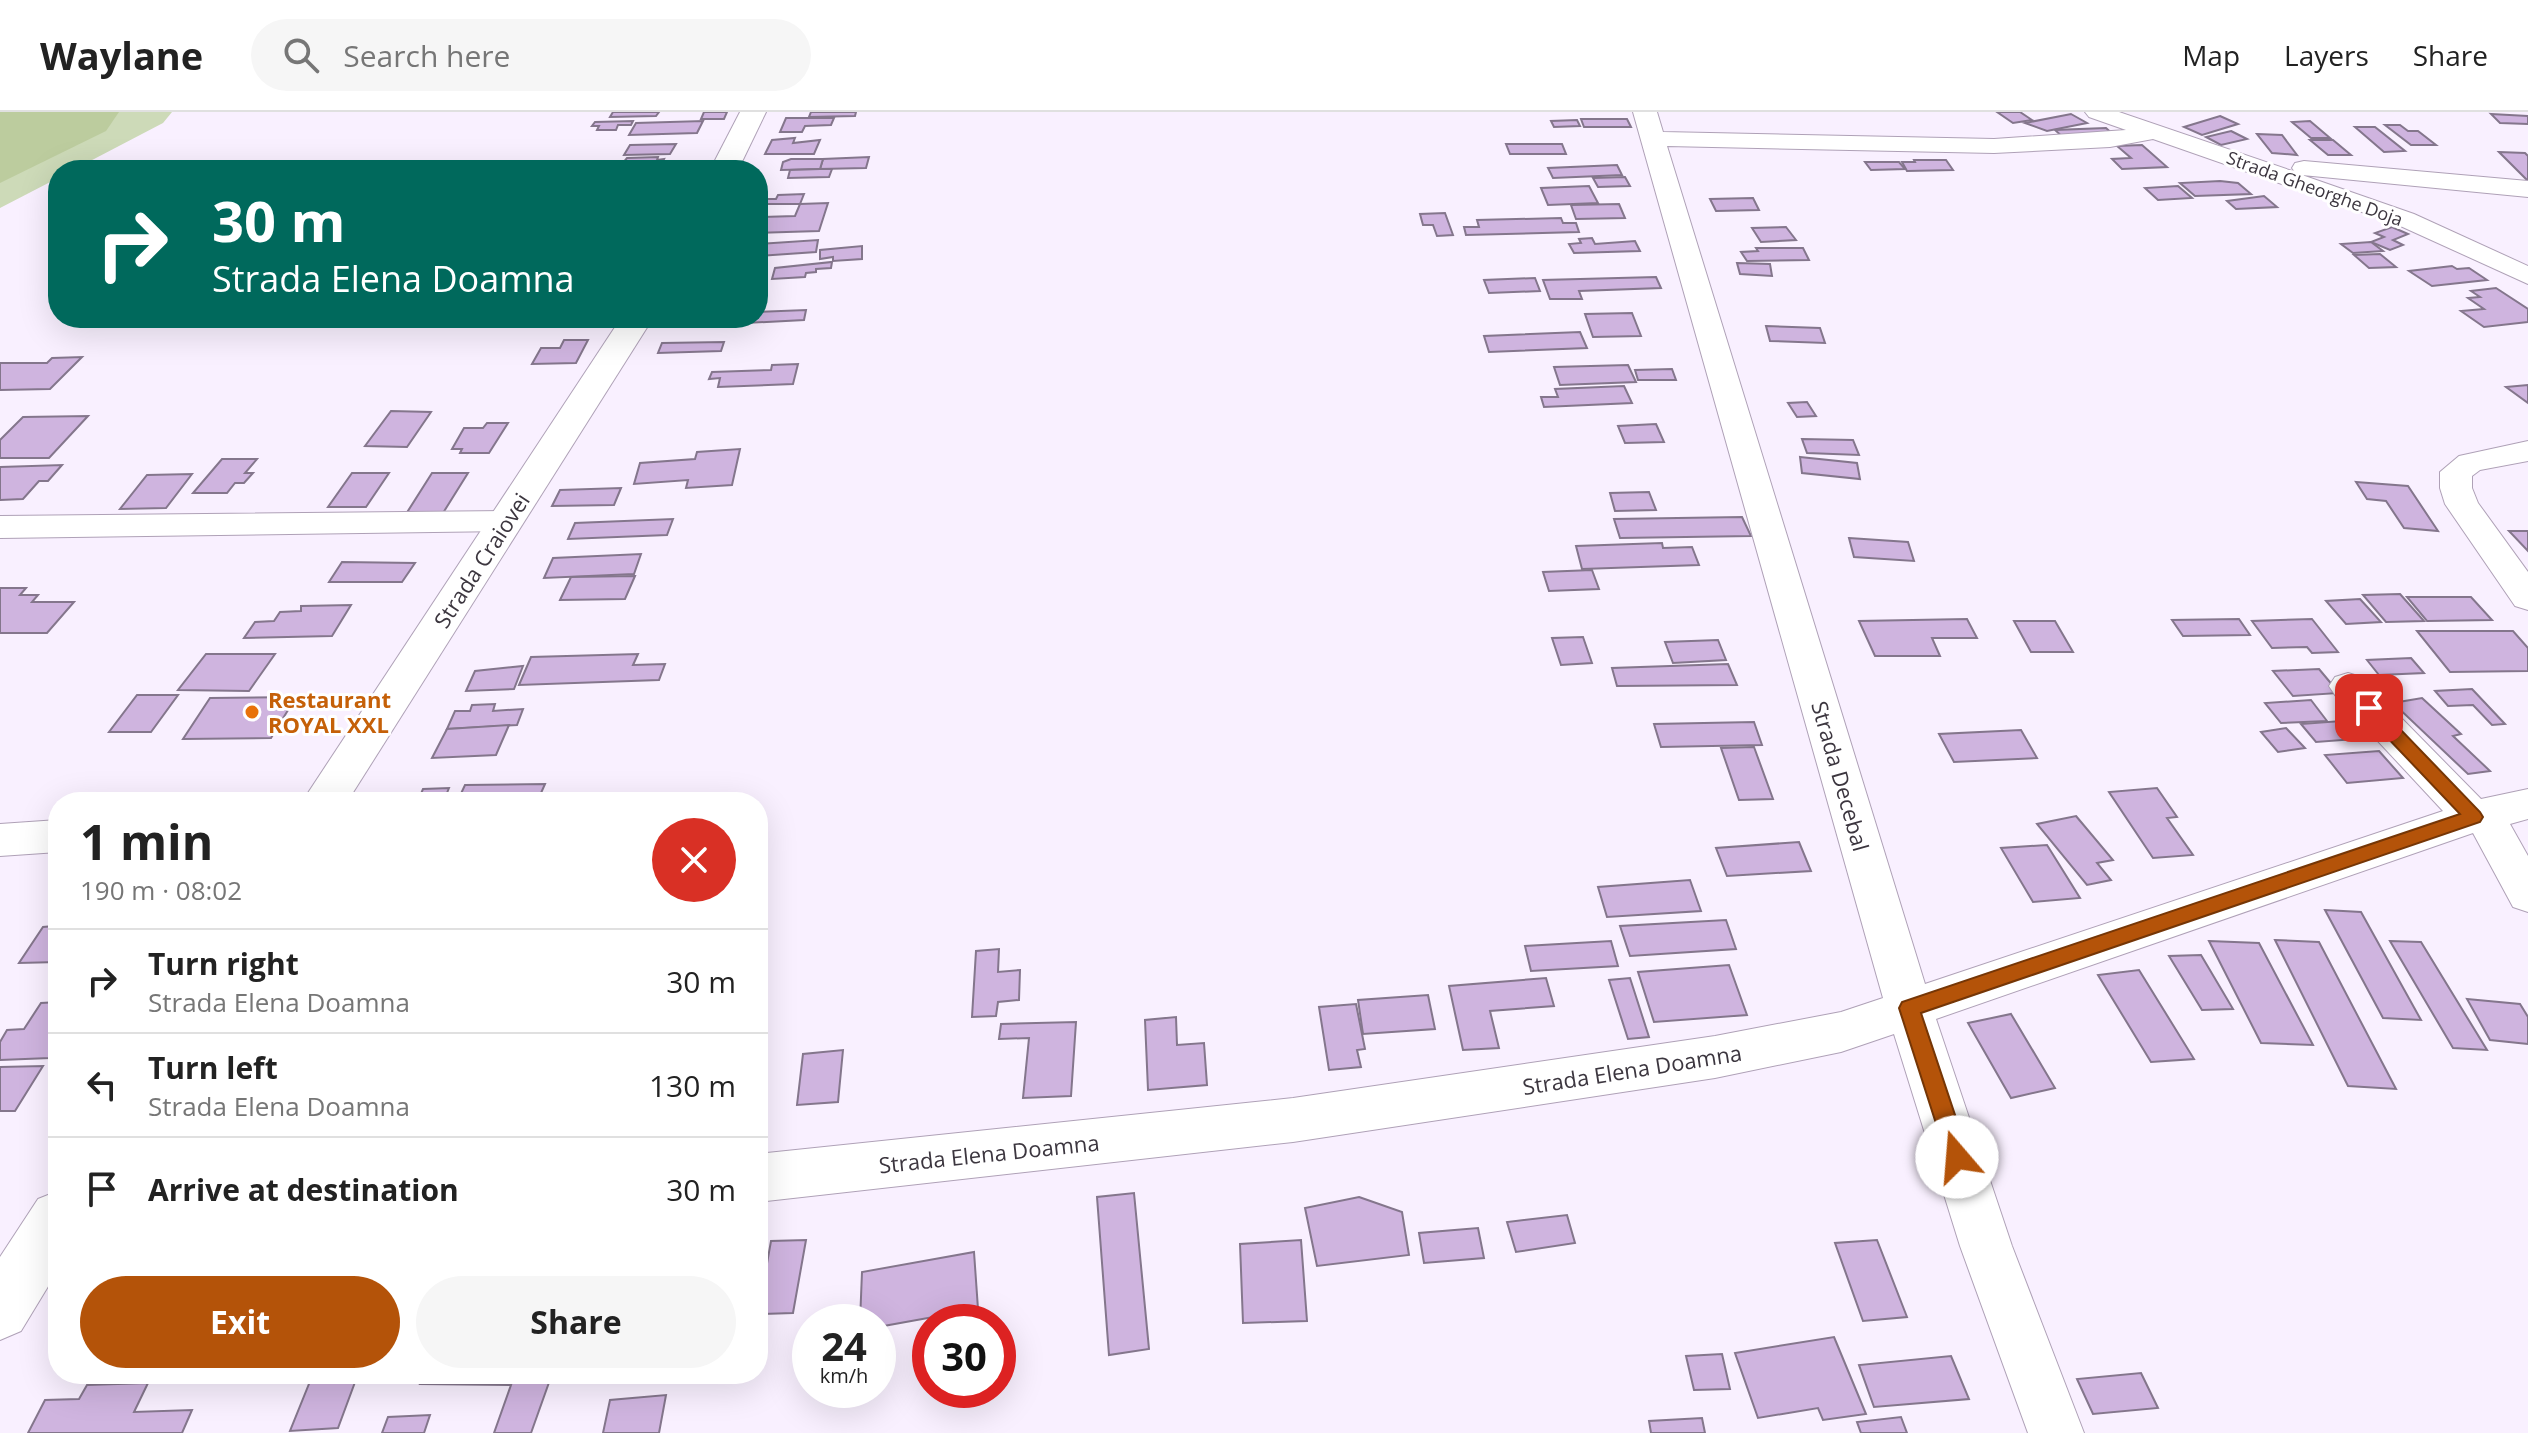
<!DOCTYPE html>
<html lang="en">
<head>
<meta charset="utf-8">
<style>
  body { margin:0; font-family:"Open Sans",sans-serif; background:#f6f6f6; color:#222; height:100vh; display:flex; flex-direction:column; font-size:30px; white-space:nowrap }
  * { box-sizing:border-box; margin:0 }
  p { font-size:26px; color:#767676 }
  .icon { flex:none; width:44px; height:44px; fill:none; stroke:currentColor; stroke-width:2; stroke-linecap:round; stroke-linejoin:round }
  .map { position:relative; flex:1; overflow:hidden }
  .side { position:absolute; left:48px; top:680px; width:720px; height:592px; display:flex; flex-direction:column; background:#fff; border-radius:32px; box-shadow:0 8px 32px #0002 }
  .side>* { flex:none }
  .guide { position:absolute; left:48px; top:48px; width:720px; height:168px; border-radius:32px; box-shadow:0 8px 32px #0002; background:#00695c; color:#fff; overflow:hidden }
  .speed { position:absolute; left:792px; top:1192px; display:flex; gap:16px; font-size:40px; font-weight:700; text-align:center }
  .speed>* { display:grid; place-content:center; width:104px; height:104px; border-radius:50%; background:#fff; box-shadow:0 8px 32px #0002; line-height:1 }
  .speed small { font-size:20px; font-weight:400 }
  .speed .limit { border:12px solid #d22; background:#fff; color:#111 }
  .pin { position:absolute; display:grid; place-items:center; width:68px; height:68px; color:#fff; margin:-34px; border-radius:16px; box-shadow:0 4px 12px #0006 }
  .me { position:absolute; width:88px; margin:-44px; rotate:342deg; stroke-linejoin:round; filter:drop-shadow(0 0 6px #0008) }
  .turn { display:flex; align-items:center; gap:28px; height:168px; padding:0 32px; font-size:36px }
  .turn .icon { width:104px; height:104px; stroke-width:2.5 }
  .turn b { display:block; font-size:56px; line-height:68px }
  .round { display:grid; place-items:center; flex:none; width:84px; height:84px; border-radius:42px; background:#f6f6f6 }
  .headline { display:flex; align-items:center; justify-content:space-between; height:136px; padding:0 32px }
  h1 { font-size:48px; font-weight:700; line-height:60px }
  .button { display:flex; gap:16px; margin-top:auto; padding:16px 32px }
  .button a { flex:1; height:92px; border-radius:48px; background:#b45309; color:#fff; font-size:32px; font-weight:700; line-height:92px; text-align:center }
  .button a+a { background:#f6f6f6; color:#222 }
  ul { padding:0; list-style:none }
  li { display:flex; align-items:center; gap:24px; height:104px; padding:0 32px; border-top:2px solid #e0e0e0 }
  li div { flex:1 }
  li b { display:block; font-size:30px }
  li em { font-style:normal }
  header { display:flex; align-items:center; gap:48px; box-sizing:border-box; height:112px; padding:0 40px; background:#fff; border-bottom:2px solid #e0e0e0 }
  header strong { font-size:38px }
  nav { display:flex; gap:44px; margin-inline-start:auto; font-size:28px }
  .search { width:560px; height:72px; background:#f6f6f6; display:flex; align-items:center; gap:20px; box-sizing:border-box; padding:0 28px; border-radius:44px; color:#767676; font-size:30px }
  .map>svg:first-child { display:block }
  .green { fill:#cddab8 }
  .forest { fill:#bccc9e }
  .building { fill:#cfb4df; stroke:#84768c; stroke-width:2 }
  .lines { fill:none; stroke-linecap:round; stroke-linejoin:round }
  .minor-casing { stroke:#afa1b7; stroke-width:2 }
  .major-casing { stroke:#afa1b7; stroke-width:2 }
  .minor { fill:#fff; fill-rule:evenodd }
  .major { fill:#fff; fill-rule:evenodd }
  .route { fill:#b45309; stroke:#753606; stroke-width:2 }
  .food-dot { fill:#e8710a; stroke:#fff; stroke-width:3 }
  .labels { text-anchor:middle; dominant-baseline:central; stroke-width:6; stroke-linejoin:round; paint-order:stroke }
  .far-street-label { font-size:18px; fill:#3c363f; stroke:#fff }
  .street-label { font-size:22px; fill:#3c363f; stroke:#fff }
  .food-label { font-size:22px; font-weight:bold; fill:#c56008; stroke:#fff; text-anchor:start }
</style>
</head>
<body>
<header>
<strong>Waylane</strong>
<div class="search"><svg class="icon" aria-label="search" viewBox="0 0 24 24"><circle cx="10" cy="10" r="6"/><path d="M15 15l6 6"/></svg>Search here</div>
<nav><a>Map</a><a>Layers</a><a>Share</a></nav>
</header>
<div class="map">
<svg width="2528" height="1321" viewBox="0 0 2528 1321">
  <rect width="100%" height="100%" fill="#f9f0ff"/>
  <polygon class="green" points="0,0 172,0 163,11 73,58 58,58 58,66 0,96"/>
  <polygon class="forest" points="0,0 119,0 106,19 0,71"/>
  <g class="building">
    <polygon points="613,0 659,0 656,4 610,5"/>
    <polygon points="704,0 727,0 724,7 701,7"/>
    <polygon points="811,0 856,0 855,4 809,5"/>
    <polygon points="1997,0 2020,0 2032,8 2013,11"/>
    <polygon points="2071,2 2087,11 2047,19 2025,11"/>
    <polygon points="2491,2 2528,4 2528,12 2500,11"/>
    <polygon points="2220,4 2238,12 2202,23 2184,15"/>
    <polygon points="786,6 834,6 831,13 805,14 802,20 780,20"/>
    <polygon points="1581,7 1627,7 1631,15 1584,15"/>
    <polygon points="1577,8 1580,14 1554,15 1551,9"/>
    <polygon points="633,9 631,13 618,13 616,18 597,18 599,14 592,14 595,10"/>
    <polygon points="703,9 697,21 629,23 636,11"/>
    <polygon points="2310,9 2330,26 2311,26 2292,10"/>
    <polygon points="2385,13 2400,13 2408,19 2418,19 2436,33 2411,33"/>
    <polygon points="2355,15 2375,15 2405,39 2384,40"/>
    <polygon points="2106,16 2116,25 2065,27 2055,18"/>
    <polygon points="2231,19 2247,27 2221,33 2206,25"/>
    <polygon points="2257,22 2282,23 2297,43 2272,41"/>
    <polygon points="795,26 793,31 820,28 814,42 765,42 772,28"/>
    <polygon points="2310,28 2333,28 2351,43 2328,43"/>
    <polygon points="676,32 670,42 624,43 630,33"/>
    <polygon points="1506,32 1562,32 1566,42 1510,42"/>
    <polygon points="2142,33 2167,55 2122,57 2112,47 2131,46 2117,34"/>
    <polygon points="2499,40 2525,41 2528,44 2528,69"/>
    <polygon points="658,45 657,48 664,47 658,58 617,58 627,46"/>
    <polygon points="869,45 866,56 820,57 823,47"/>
    <polygon points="791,47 823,47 820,57 781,58 783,50"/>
    <polygon points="1914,48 1946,48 1953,58 1907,59 1902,50 1915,50"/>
    <polygon points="1865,50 1899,50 1905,57 1871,58"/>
    <polygon points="1617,53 1622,63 1553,66 1548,56"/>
    <polygon points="820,57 832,57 829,65 788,66 790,58"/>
    <polygon points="1625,65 1630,74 1598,75 1593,66"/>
    <polygon points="2220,69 2238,71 2251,82 2195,84 2180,71"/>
    <polygon points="1589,74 1598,91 1548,93 1541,76"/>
    <polygon points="2178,74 2192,86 2158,88 2145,76"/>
    <polygon points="804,82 800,92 764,92 766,87 776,87 778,83"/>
    <polygon points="2264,84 2277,95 2236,97 2227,89"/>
    <polygon points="1753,86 1759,98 1716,99 1710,87"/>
    <polygon points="828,91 819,119 758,121 758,105 795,104 800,92"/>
    <polygon points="1619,92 1625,106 1576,107 1571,93"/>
    <polygon points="1445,101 1453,123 1437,124 1433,113 1423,113 1420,102"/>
    <polygon points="1561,106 1563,111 1576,111 1579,120 1466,123 1464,115 1479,115 1477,108"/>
    <polygon points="1786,115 1796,128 1761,130 1752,116"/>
    <polygon points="2392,115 2408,122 2393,128 2403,133 2390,138 2371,130 2384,125 2375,121"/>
    <polygon points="1592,126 1595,132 1635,129 1640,139 1574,141 1569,132 1581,131 1579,127"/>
    <polygon points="818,128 816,140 758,144 758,132"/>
    <polygon points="2371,130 2383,139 2353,141 2341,132"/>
    <polygon points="862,134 862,147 833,149 833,145 820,147 820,138"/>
    <polygon points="1756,136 1803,136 1809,148 1747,149 1741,140 1758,139"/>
    <polygon points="2380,142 2396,155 2369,156 2354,143"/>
    <polygon points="832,150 831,156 816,157 816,160 806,161 805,165 772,167 775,156"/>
    <polygon points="1737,151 1770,152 1772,164 1740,162"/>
    <polygon points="2452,154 2457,157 2469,156 2487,168 2432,174 2409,159"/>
    <polygon points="1656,165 1661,176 1579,179 1582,187 1550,187 1543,168"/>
    <polygon points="1535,166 1540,179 1489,181 1484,168"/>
    <polygon points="2496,176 2528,197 2528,210 2484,215 2461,199 2484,197 2468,186 2480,185 2471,179"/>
    <polygon points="806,198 804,208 725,212 727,206 758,206 758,200"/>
    <polygon points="1632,201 1641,224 1593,225 1585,202"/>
    <polygon points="486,206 531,206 530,209 483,211"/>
    <polygon points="1766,214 1820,216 1825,231 1770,229"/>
    <polygon points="1580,220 1587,236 1489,240 1484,224"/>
    <polygon points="564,228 588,228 576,251 532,252 541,236 560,236"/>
    <polygon points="724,230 721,239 658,241 662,231"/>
    <polygon points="82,245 50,277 0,278 0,251 47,251 52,246"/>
    <polygon points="798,252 793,272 718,275 720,266 709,267 712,260 771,258 772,253"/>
    <polygon points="1628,253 1636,270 1560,273 1554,255"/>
    <polygon points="1672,257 1676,268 1638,268 1635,258"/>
    <polygon points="2528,273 2528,291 2506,275"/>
    <polygon points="1624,274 1632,291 1544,295 1541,285 1558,285 1555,277"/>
    <polygon points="1807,290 1816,304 1797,305 1788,291"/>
    <polygon points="391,299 431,300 407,335 365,334"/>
    <polygon points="88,304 49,346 0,346 0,328 23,305"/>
    <polygon points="487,311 508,311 489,341 460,341 462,337 452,337 464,316 483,316"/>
    <polygon points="1656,312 1664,330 1625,331 1618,314"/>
    <polygon points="1802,327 1853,328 1859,343 1807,341"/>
    <polygon points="740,337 732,373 686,376 688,368 634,372 640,351 695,347 697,340"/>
    <polygon points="1800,345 1857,351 1860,367 1802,361"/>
    <polygon points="222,347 257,347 245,361 253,361 244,371 235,371 227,381 193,381"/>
    <polygon points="62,353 48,369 39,369 23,387 0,388 0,355"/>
    <polygon points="352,361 389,361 366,395 328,395"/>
    <polygon points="432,361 468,361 443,401 406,402"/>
    <polygon points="192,362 166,396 120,397 147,363"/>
    <polygon points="2356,370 2408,374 2438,419 2404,416 2386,389 2367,387"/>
    <polygon points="621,376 614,393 552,394 560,378"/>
    <polygon points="1649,380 1656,398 1615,399 1610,381"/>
    <polygon points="1742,405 1751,424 1620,426 1614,407"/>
    <polygon points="673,407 667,423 568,427 575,411"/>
    <polygon points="2509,419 2528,419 2528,439"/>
    <polygon points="1849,426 1908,430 1914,449 1854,445"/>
    <polygon points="1662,431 1663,436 1692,435 1699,453 1582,457 1576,434"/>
    <polygon points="641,442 634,462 544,466 553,446"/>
    <polygon points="342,450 415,451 402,470 329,470"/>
    <polygon points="1592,458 1599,477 1549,479 1543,460"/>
    <polygon points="635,464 625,487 560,488 571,465"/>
    <polygon points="0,476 26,476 20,483 38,483 32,490 74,490 47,521 0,521"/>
    <polygon points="2400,482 2424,509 2386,510 2363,483"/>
    <polygon points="2407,485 2471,485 2492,508 2427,509"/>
    <polygon points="2360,487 2381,510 2346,512 2326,489"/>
    <polygon points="351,493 332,524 244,526 255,510 274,509 280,500 301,499 301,494"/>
    <polygon points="1967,507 1977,526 1932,526 1940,544 1875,544 1859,509"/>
    <polygon points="2239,507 2250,523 2183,524 2172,508"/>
    <polygon points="2312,507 2338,540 2312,541 2307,535 2272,536 2252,509"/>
    <polygon points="2014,509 2055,509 2073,540 2031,540"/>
    <polygon points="2417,519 2513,519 2528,536 2528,559 2450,560"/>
    <polygon points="1583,525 1592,551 1561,553 1552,526"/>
    <polygon points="1718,528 1726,548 1673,551 1665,530"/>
    <polygon points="206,542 275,542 249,579 178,578"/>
    <polygon points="638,542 633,553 665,552 659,568 519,573 531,545"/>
    <polygon points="2411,546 2424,561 2379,563 2367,548"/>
    <polygon points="1728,552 1737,573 1617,574 1612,556"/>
    <polygon points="523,554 514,577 466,579 475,559"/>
    <polygon points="2319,557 2339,581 2293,584 2273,559"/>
    <polygon points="2472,577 2505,612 2492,613 2473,593 2448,594 2435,579"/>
    <polygon points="137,583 178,583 151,620 109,620"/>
    <polygon points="296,585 271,626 183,627 210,586"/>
    <polygon points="2422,586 2461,622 2453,624 2490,659 2468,662 2393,591"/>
    <polygon points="2311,588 2327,609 2281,611 2265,591"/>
    <polygon points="495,592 493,599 523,597 517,613 447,617 455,599 470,599 472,593"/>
    <polygon points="2368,607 2383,625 2316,630 2301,612"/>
    <polygon points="1754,610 1762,633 1661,635 1654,612"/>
    <polygon points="509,613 496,643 432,646 447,617"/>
    <polygon points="2286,616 2305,636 2278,640 2261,620"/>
    <polygon points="2021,618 2037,646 1954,650 1939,622"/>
    <polygon points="1754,635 1773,687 1739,688 1721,636"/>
    <polygon points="2379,639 2403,666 2347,671 2325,643"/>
    <polygon points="545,672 537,690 457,690 465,673"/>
    <polygon points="449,676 447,681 461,681 457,690 399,690 402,685 420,684 423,677"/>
    <polygon points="2157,676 2177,705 2167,706 2193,743 2153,746 2109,680"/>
    <polygon points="2076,704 2113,748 2097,751 2111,768 2087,773 2037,712"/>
    <polygon points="1799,730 1811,759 1727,764 1716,736"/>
    <polygon points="2047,733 2080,786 2033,790 2001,736"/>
    <polygon points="1690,768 1701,799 1607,805 1598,775"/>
    <polygon points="2325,798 2361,800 2421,908 2383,906"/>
    <polygon points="58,808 58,850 19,851 43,815 54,814"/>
    <polygon points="1726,808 1736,837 1630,844 1620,814"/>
    <polygon points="2275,828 2319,830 2396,977 2348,974"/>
    <polygon points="1611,829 1618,854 1531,859 1525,834"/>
    <polygon points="2209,829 2259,831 2313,933 2261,931"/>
    <polygon points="2390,829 2421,830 2487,938 2453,936"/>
    <polygon points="999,837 998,860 1020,858 1019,888 998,890 996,904 972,905 976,839"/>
    <polygon points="2201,843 2233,897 2202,898 2169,844"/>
    <polygon points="1729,853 1747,903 1654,910 1638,860"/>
    <polygon points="2139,858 2194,947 2151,950 2098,863"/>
    <polygon points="1546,866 1554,894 1490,899 1499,936 1463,938 1449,874"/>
    <polygon points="1630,866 1649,925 1628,927 1609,868"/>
    <polygon points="1428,883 1435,917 1363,922 1358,888"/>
    <polygon points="2467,887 2520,892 2528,905 2528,932 2490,928"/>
    <polygon points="58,890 58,932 50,946 0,948 0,930 7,918 24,917 41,891"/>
    <polygon points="1356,892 1365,937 1357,938 1361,955 1329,958 1319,895"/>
    <polygon points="2011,902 2055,976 2011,986 1968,911"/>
    <polygon points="1176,905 1177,933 1204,931 1207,973 1148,978 1145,908"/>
    <polygon points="1076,910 1071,984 1023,986 1029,926 999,927 1001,912"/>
    <polygon points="843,938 838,990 797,993 803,942"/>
    <polygon points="43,954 15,999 0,999 0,955"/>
    <polygon points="1134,1081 1149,1237 1109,1243 1097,1085"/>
    <polygon points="1359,1085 1402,1100 1409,1143 1317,1154 1305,1096"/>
    <polygon points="1567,1103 1575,1131 1516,1140 1507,1110"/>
    <polygon points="1478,1116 1484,1146 1424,1151 1419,1121"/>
    <polygon points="806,1128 793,1201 758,1202 771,1129"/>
    <polygon points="1301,1128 1307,1209 1243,1211 1240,1132"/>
    <polygon points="1877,1128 1907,1205 1863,1209 1835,1131"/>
    <polygon points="974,1140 978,1197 878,1215 878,1210 860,1210 862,1160"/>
    <polygon points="1834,1225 1866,1302 1823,1308 1818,1296 1758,1306 1735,1241"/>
    <polygon points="1722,1242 1730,1277 1694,1278 1686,1244"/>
    <polygon points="1951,1244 1969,1287 1874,1295 1859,1253"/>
    <polygon points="2141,1261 2158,1296 2093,1302 2077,1267"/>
    <polygon points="313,1262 358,1262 338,1316 290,1319"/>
    <polygon points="424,1262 552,1262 531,1321 494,1321 511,1273 420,1272"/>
    <polygon points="148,1271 134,1300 192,1298 182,1321 28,1321 45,1288 79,1287 87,1273"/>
    <polygon points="666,1283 659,1321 603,1321 610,1288"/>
    <polygon points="430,1303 424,1321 382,1321 388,1305"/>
    <polygon points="1901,1305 1907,1321 1861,1321 1857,1310"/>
    <polygon points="1702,1306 1705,1321 1651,1321 1649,1309"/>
  </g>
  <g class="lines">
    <defs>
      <g id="minor">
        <polygon points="1633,0 1657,0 1663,20 1994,27 2126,18 2089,5 2085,0 2119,0 2295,60 2292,56 2295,51 2304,49 2528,69 2528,85 2302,63 2414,102 2528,154 2528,172 2396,112 2153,27 2110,35 1994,41 1667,34 1925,872 2443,699 2335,583 2329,574 2335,565 2348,561 2361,565 2481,687 2528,677 2528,707 2510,712 2528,744 2528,800 2513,795 2473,721 1936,907 2012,1134 2084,1321 2028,1321 1960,1134 1894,922 1841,940 1715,966 1293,1030 758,1090 758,1042 1293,986 1715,924 1841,900 1883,886"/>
        <polygon points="2528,329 2528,349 2480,358 2472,364 2472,376 2478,391 2528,460 2528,498 2515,494 2445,392 2440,376 2440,360 2459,344"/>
        <polygon points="506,399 518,402 523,409 518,416 506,419 0,426 0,404"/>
        <polygon points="58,708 58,740 0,744 0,712"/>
      </g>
      <g id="major">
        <polygon points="740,0 766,0 738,58 710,58"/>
        <polygon points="621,206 653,206 347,690 302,690"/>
        <polygon points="58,1079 58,1158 21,1219 0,1228 0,1145 38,1087"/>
      </g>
    </defs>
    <use href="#minor" class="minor-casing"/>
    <use href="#major" class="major-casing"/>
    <use href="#minor" class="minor"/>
    <use href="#major" class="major"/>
  </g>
  <polygon class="route" points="2369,589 2375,591 2480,700 2483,705 2480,710 1921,901 1969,1045 1965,1052 1957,1055 1949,1052 1899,896 1902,890 2460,702 2363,600 2360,596"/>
  <circle class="food-dot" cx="252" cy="600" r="8"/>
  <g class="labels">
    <g class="far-street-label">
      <text transform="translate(2315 76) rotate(20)">Strada Gheorghe Doja</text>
    </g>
    <g class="street-label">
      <text transform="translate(481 448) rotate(-57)">Strada Craiovei</text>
      <text transform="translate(1841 664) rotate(74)">Strada Decebal</text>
      <text transform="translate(1632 957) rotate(-9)">Strada Elena Doamna</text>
      <text transform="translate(989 1041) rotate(-6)">Strada Elena Doamna</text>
    </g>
    <g class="food-label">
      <text x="268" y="587">Restaurant<tspan x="268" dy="25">ROYAL XXL</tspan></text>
    </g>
  </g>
</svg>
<div class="speed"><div>24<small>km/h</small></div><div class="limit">30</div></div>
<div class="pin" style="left:2369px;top:596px;background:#d93025"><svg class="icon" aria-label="arrive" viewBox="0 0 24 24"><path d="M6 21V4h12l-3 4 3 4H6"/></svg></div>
<svg class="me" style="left:1957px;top:1045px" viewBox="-20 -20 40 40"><circle r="19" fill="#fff"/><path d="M0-13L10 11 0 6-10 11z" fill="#b45309"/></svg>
<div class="guide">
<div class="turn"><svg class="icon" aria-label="right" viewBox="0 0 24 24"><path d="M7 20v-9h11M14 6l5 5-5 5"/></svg><div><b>30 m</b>Strada Elena Doamna</div></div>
</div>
<section class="side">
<div class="headline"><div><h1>1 min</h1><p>190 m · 08:02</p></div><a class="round" style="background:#d93025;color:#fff"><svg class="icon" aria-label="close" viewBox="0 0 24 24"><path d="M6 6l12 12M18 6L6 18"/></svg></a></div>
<ul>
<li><svg class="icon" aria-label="right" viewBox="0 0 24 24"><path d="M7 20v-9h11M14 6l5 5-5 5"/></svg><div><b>Turn right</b><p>Strada Elena Doamna</p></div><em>30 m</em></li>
<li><svg class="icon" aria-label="left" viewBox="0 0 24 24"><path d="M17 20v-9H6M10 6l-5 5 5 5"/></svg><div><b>Turn left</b><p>Strada Elena Doamna</p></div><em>130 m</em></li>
<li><svg class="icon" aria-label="arrive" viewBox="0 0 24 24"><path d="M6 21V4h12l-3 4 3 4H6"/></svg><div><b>Arrive at destination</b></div><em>30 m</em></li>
</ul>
<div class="button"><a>Exit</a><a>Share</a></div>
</section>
</div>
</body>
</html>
